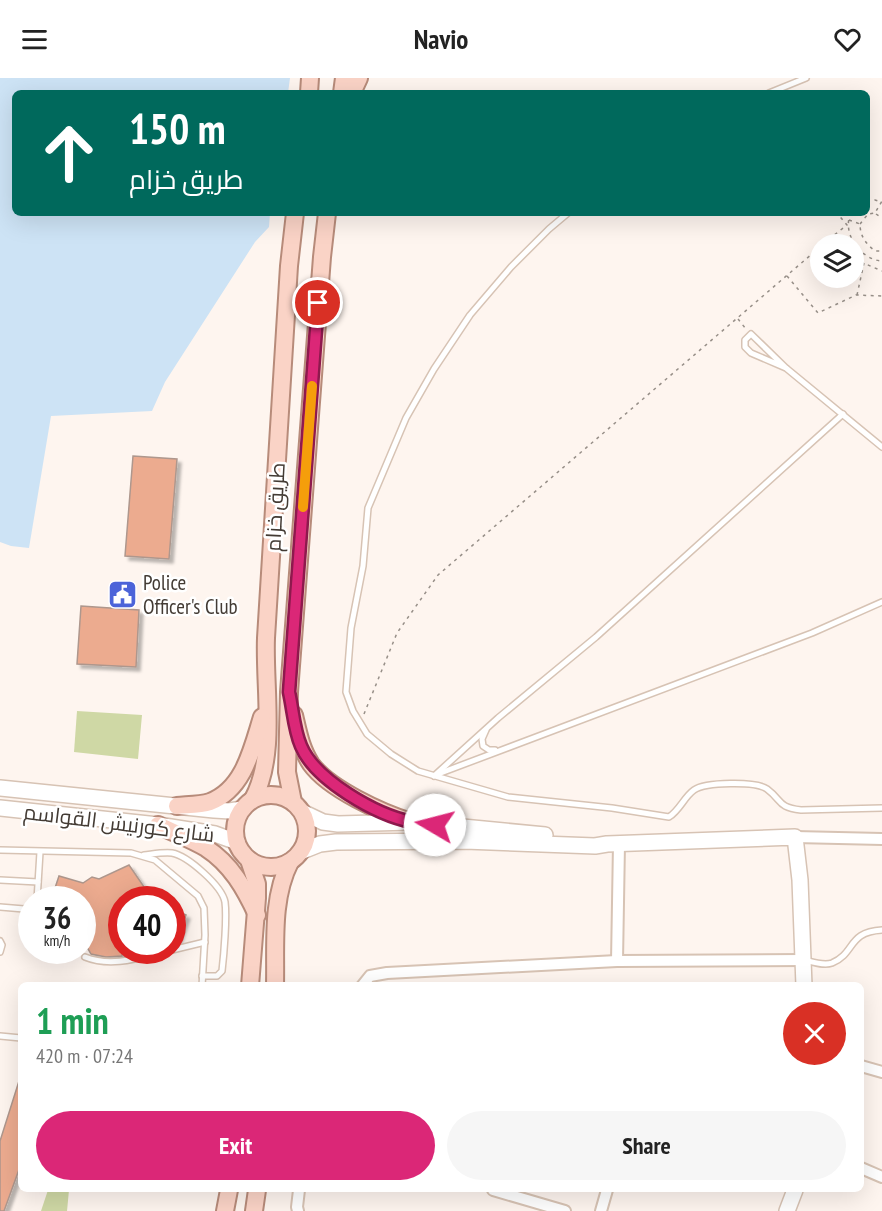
<!DOCTYPE html>
<html lang="en">
<head>
<meta charset="utf-8">
<style>
  body { margin:0; font-family:"PT Sans Narrow",Cairo,sans-serif; background:#f6f6f6; color:#222; height:100vh; display:flex; flex-direction:column; font-size:22px; white-space:nowrap }
  * { box-sizing:border-box; margin:0 }
  p { font-size:20px; color:#767676 }
  .icon { flex:none; width:33px; height:33px; fill:none; stroke:currentColor; stroke-width:2; stroke-linecap:round; stroke-linejoin:round }
  .map { position:relative; flex:1; overflow:hidden }
  .drawer { position:absolute; left:18px; top:904px; width:846px; height:210px; display:flex; flex-direction:column; background:#fff; border-radius:9px; box-shadow:0 6px 24px #0002 }
  .drawer>* { flex:none }
  .guide { position:absolute; left:12px; top:12px; width:858px; height:126px; border-radius:9px; box-shadow:0 6px 24px #0002; background:#00695c; color:#fff; overflow:hidden }
  .tools { position:absolute; left:810px; top:156px; display:grid; gap:12px }
  .tools a { display:grid; place-items:center; width:54px; height:54px; border-radius:50%; background:#fff; box-shadow:0 6px 24px #0002; font-size:30px }
  .speed { position:absolute; left:18px; top:808px; display:flex; gap:12px; font-size:30px; font-weight:700; text-align:center }
  .speed>* { display:grid; place-content:center; width:78px; height:78px; border-radius:50%; background:#fff; box-shadow:0 6px 24px #0002; line-height:1 }
  .speed small { font-size:15px; font-weight:400 }
  .speed .limit { border:9px solid #d22; background:#fff; color:#111 }
  .pin { position:absolute; display:grid; place-items:center; width:51px; height:51px; color:#fff; margin:-26px; border:3px solid #fff; border-radius:50%; box-shadow:0 2px 6px #0007 }
  .me { position:absolute; width:66px; margin:-33px; rotate:278deg; stroke-linejoin:round; filter:drop-shadow(0 0 4px #0008) }
  .turn { display:flex; align-items:center; gap:21px; height:126px; padding:0 18px; font-size:27px }
  .turn .icon { width:78px; height:78px; stroke-width:2.5 }
  .turn b { display:block; font-size:42px; line-height:51px }
  .round { display:grid; place-items:center; flex:none; width:63px; height:63px; border-radius:32px; background:#f6f6f6 }
  .head { display:flex; align-items:center; justify-content:space-between; height:102px; padding:0 18px }
  h1 { font-size:36px; font-weight:700; line-height:45px; color:#1e9e55 }
  .cta { display:flex; gap:12px; margin-top:auto; padding:12px 18px }
  .cta a { flex:1; height:69px; border-radius:36px; background:#db2777; color:#fff; font-size:24px; font-weight:700; line-height:69px; text-align:center }
  .cta a+a { background:#f6f6f6; color:#222 }
  header { display:flex; justify-content:space-between; align-items:center; height:78px; padding:0 18px; background:#fff; font-size:27px; font-weight:700 }
  .map>svg:first-child { display:block }
  .green { fill:#cfd8a5 }
  .water { fill:#cde3f5 }
  .building { fill:#ecab8f; stroke:#ae978d; stroke-width:1.5; filter:url(#shadow) }
  .lines { fill:none; stroke-linecap:round; stroke-linejoin:round }
  .lane-casing { stroke:#d7c3b4; stroke-width:8 }
  .street-casing { stroke:#d7c3b4; stroke-width:14 }
  .secondary-casing { stroke:#d7c3b4; stroke-width:18 }
  .primary-casing { stroke:#b78b7a; stroke-width:20 }
  .path { stroke:#978f88; stroke-width:1.5; stroke-dasharray:3 4.5; stroke-linecap:butt }
  .lane { stroke:#fff; stroke-width:5 }
  .street { stroke:#fff; stroke-width:10 }
  .secondary { stroke:#fff; stroke-width:15 }
  .primary { stroke:#fad3c6; stroke-width:16 }
  .route-casing { stroke:#8e194d; stroke-width:15 }
  .route { stroke:#db2777; stroke-width:10 }
  .slow { stroke:#f59e0b; stroke-width:10 }
  .labels { text-anchor:middle; dominant-baseline:central; stroke-width:5; stroke-linejoin:round; paint-order:stroke }
  .street-label { font-size:21px; fill:#433b34; stroke:#fff }
  .poi-label { font-size:21px; fill:#433b34; stroke:#fff; text-anchor:start }
</style>
</head>
<body>
<header><svg class="icon" aria-label="menu" viewBox="0 0 24 24"><path d="M4 6h16M4 12h16M4 18h16"/></svg>Navio<svg class="icon" aria-label="heart" viewBox="0 0 24 24"><path d="M12 20l-8-8c-3-5 5-10 8-4 3-6 11-1 8 4z"/></svg></header>
<div class="map">
<svg width="882" height="1133" viewBox="0 0 882 1133">
  <defs>
    <filter id="shadow"><feDropShadow dx="4" dy="4" stdDeviation="1.5" flood-color="#0004"/></filter>
  </defs>
  <rect width="100%" height="100%" fill="#fef5ef"/>
  <g class="green">
    <polygon points="77,633 142,637 138,681 74,674"/>
    <polygon points="48,1112 69,1112 67,1133 41,1133"/>
  </g>
  <polygon class="water" points="0,0 290,0 288,15 15,15 15,135 270,135 269,149 255,164 165,304 152,333 51,338 29,470 11,468 0,464"/>
  <g class="building">
    <polygon points="133,378 177,381 169,481 125,478"/>
    <polygon points="81,528 139,532 136,589 77,586"/>
    <polygon points="129,787 153,822 122,822 122,878 106,879 91,876 82,860 82,822 51,822 59,798 83,805 92,799 99,801"/>
    <polygon points="172,831 186,837 176,866 172,867"/>
    <polygon points="19,1003 21,1003 21,1086 4,1133 0,1133 0,1063"/>
  </g>
  <g class="lines">
    <defs>
      <g id="lane">
        <polyline points="769,15 806,0"/>
        <path d="M568,135L549,151L511,189L470,237L434,291L406,340L368,430L363,488L351,550L346,614L353,633L367,656L391,676L418,693L508,719L612,730L669,739C680,732 684,719 694,712C705,704 756,703 767,711C783,723 777,729 801,732L882,730"/>
        <polyline points="786,290 751,275 745,269 745,262 751,256 786,290 882,369"/>
        <polyline points="486,652 482,661 483,668 489,672 495,672"/>
        <polyline points="438,696 812,555 882,524"/>
        <polyline points="434,698 498,640 596,559 843,336"/>
        <polyline points="0,772 131,775 155,782 198,818 204,830 205,857 202,908"/>
        <path d="M144,777C153,776 163,774 172,775C188,778 222,808 225,824C227,839 224,876 222,893L217,898H202"/>
        <polyline points="0,802 38,804"/>
        <polyline points="37,822 40,774"/>
        <polyline points="0,829 24,831 32,829"/>
        <polyline points="0,863 2,867 0,874"/>
        <polyline points="172,872 205,864"/>
        <path d="M85,879C112,890 142,879 169,873"/>
        <path d="M804,882C812,884 824,888 832,885C856,875 847,854 882,852"/>
        <polyline points="0,958 21,960"/>
      </g>
      <g id="street">
        <polyline points="795,759 882,761"/>
        <polyline points="619,766 617,883 804,882"/>
        <polyline points="362,908 370,898 387,895 617,883"/>
        <polyline points="861,988 882,994"/>
        <polyline points="861,1090 882,1099"/>
        <polyline points="493,1112 565,1133"/>
        <polyline points="298,1133 297,1129 299,1112"/>
        <polyline points="601,1133 607,1112"/>
      </g>
      <g id="secondary">
        <polyline points="0,710 214,732 230,733 242,731"/>
        <polyline points="0,730 158,747 215,756 237,764"/>
        <polyline points="302,734 323,744 338,746 411,744 545,757"/>
        <polyline points="300,774 320,766 336,764 465,763 595,768 607,766 795,759 800,802 804,908"/>
        <polyline points="787,1133 795,1112"/>
      </g>
      <g id="primary">
        <polyline points="309,15 310,0"/>
        <polyline points="342,15 344,0"/>
        <polyline points="352,15 359,0"/>
        <path d="M294,637C298,654 301,671 311,686C329,711 382,735 411,744"/>
        <circle cx="271" cy="753" r="36"/>
        <path d="M253,721C277,677 264,610 266,560C274,436 282,312 289,188L295,135"/>
        <polyline points="293,724 287,694 289,614 322,179 327,135"/>
        <path d="M177,728C187,727 200,727 210,724C244,711 252,671 262,639"/>
        <path d="M158,747C174,755 191,761 206,770C231,786 245,811 257,837"/>
        <polyline points="249,782 257,806 257,820 250,908"/>
        <path d="M275,908C276,867 271,821 290,784"/>
        <polyline points="225,1133 229,1112"/>
        <polyline points="254,1133 257,1112"/>
      </g>
    </defs>
    <use href="#lane" class="lane-casing"/>
    <use href="#street" class="street-casing"/>
    <use href="#secondary" class="secondary-casing"/>
    <use href="#primary" class="primary-casing"/>
    <g class="path">
      <polyline points="867,123 875,122 882,124"/>
      <path d="M851,135C841,155 861,182 882,183"/>
      <polyline points="876,136 882,140"/>
      <path d="M849,142L860,146C860,158 866,166 875,173H882"/>
      <polyline points="860,146 868,136 875,135 882,123"/>
      <polyline points="823,166 847,147 837,135"/>
      <polyline points="854,181 882,193"/>
      <polyline points="787,198 818,235 856,217 882,218"/>
      <polyline points="857,217 864,185"/>
      <polyline points="738,241 746,251"/>
      <polyline points="364,636 397,555 438,497 820,169"/>
    </g>
    <use href="#lane" class="lane"/>
    <use href="#street" class="street"/>
    <use href="#secondary" class="secondary"/>
    <use href="#primary" class="primary"/>
  </g>
  <g class="lines">
    <defs>
      <path id="route" d="M318,225L289,614C293,632 294,652 301,668C315,702 376,737 412,744C419,746 427,746 435,747"/>
    </defs>
    <use href="#route" class="route-casing"/>
    <use href="#route" class="route"/>
    <polyline class="slow" points="303,429 312,308"/>
  </g>
  <defs>
    <symbol id="civic-square" viewBox="-11 -11 22 22"><rect x="-9" y="-9" width="18" height="18" rx="4" fill="#4c64d9" stroke="#fff"/><path d="M-.6-6.5H3V-4.5H.6V-3L4-1V1h2V6H-6V1h2V-1L-.6-3ZM-1.2 2.5V6h2.4V2.5Z" fill="#fff"/></symbol>
  </defs>
  <g fill-rule="evenodd">
    <use href="#civic-square" x="106" y="500" width="33" height="33"/>
  </g>
  <g class="labels">
    <g class="street-label">
      <text transform="translate(275 429) rotate(-87)">طريق خزام</text>
      <text transform="translate(119 745) rotate(7)">شارع كورنيش القواسم</text>
    </g>
    <g class="poi-label">
      <text x="143" y="504">Police<tspan x="143" dy="24">Officer's Club</tspan></text>
    </g>
  </g>
</svg>
<div class="tools">
<a><svg class="icon" aria-label="layers" viewBox="0 0 24 24"><path d="M12 4l9 5-9 5-9-5zM3 14l9 5 9-5"/></svg></a>
</div>
<div class="speed"><div>36<small>km/h</small></div><div class="limit">40</div></div>
<div class="pin" style="left:318px;top:225px;background:#d93025"><svg class="icon" aria-label="arrive" viewBox="0 0 24 24"><path d="M6 21V4h12l-3 4 3 4H6"/></svg></div>
<svg class="me" style="left:435px;top:747px" viewBox="-20 -20 40 40"><circle r="19" fill="#fff"/><path d="M0-13L10 11 0 6-10 11z" fill="#db2777"/></svg>
<div class="guide">
<div class="turn"><svg class="icon" aria-label="ahead" viewBox="0 0 24 24"><path d="M12 20V5M6 11l6-6 6 6"/></svg><div><b>150 m</b>طريق خزام</div></div>
</div>
<section class="drawer">
<div class="head"><div><h1>1 min</h1><p>420 m · 07:24</p></div><a class="round" style="background:#d93025;color:#fff"><svg class="icon" aria-label="close" viewBox="0 0 24 24"><path d="M6 6l12 12M18 6L6 18"/></svg></a></div>
<div class="cta"><a>Exit</a><a>Share</a></div>
</section>
</div>
</body>
</html>
